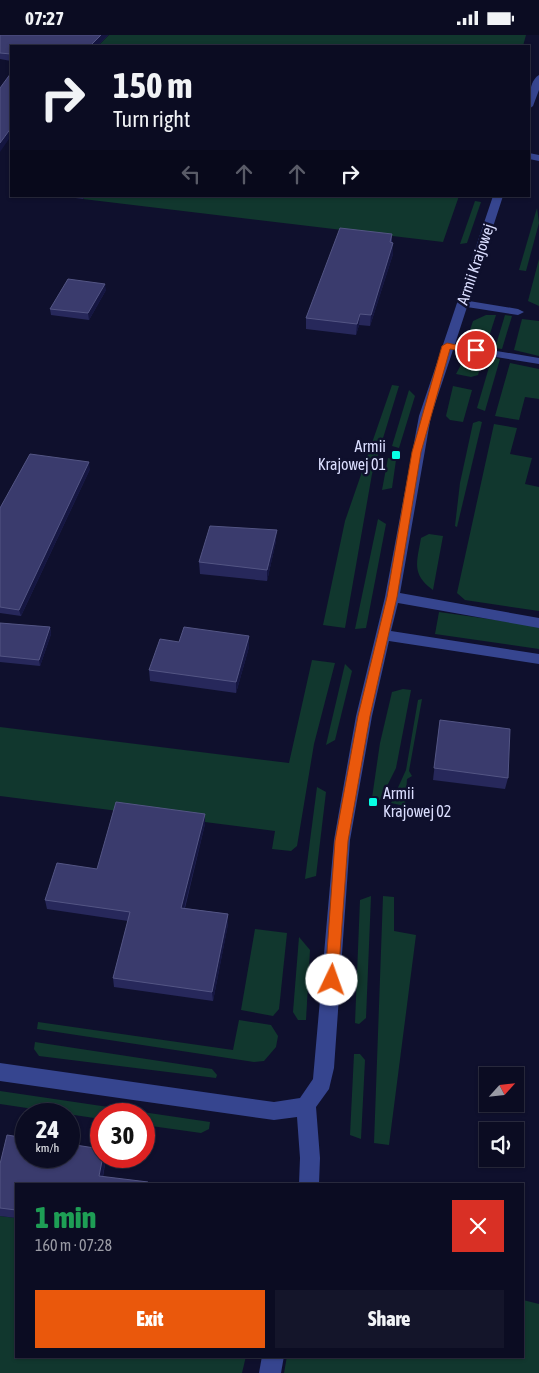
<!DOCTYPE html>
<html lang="en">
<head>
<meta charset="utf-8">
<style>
  body { margin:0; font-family:"Asap Condensed",sans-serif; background:#14152a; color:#f1f3f6; height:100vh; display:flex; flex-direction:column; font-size:19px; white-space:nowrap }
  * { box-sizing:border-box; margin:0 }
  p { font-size:16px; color:#9a9ba5 }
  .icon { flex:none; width:28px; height:28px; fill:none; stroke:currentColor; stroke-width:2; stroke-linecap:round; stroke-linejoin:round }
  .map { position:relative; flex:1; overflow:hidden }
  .details { position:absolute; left:15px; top:1148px; width:509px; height:175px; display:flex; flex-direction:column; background:#0b0c22; border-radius:0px; box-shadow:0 1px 4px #0004,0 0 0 1px #2b2c40 }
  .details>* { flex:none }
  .guide { position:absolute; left:10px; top:10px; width:520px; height:152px; border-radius:0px; box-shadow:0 1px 4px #0004,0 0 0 1px #2b2c40; background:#0b0c22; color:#f1f3f6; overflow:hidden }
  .needle { width:32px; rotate:63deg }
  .buttons { position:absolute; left:479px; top:1032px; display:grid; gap:10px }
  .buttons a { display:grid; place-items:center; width:45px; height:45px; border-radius:0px; background:#0b0c22; box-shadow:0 1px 4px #0004,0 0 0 1px #2b2c40; font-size:25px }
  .speed { position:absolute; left:15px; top:1068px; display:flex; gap:10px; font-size:25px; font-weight:700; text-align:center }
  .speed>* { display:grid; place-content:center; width:65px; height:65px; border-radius:50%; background:#0b0c22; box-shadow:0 1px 4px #0004,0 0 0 1px #2b2c40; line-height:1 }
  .speed small { font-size:12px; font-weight:400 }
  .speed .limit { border:8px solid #d22; background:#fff; color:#111 }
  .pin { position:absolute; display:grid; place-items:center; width:42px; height:42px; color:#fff; margin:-21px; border:2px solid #fff; border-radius:50%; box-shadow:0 1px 5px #0007 }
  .me { position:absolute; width:55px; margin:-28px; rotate:3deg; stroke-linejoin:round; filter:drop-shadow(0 0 4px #0008) }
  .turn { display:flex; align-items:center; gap:18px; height:105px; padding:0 20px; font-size:22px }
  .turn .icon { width:65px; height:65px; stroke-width:2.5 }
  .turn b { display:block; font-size:35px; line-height:42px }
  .lanes { display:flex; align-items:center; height:48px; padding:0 20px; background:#0003; justify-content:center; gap:25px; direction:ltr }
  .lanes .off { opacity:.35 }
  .round { display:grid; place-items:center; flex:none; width:52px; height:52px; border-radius:0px; background:#14152a }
  .summary { display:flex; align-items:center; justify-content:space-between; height:85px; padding:0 20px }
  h1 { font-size:30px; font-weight:800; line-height:38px; color:#1e9e55 }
  .action { display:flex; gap:10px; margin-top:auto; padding:10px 20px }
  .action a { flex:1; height:58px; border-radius:0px; background:#ea580c; color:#fff; font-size:20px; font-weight:800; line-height:58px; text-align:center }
  .action a+a { background:#14152a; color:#f1f3f6 }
  .status { display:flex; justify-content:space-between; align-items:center; height:35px; padding:0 25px; background:#0b0c22; direction:ltr }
  .status svg { height:14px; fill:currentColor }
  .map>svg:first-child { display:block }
  .green { fill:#11372e }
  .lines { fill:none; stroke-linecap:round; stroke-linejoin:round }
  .minor { fill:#36458f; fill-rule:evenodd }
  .wall { fill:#27285b }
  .shaded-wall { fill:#151641 }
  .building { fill:#3a3b6d; stroke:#535584 }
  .route { fill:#ea580c; stroke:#983908 }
  .poi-dot { fill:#07ffe5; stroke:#0f102d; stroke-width:2 }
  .labels { text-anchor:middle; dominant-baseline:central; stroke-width:5; stroke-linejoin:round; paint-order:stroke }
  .street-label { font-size:16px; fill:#dbdeff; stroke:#0f102d }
  .poi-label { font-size:16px; fill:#dbdeff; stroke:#0f102d; text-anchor:end }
</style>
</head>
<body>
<div class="status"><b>07:27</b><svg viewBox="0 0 49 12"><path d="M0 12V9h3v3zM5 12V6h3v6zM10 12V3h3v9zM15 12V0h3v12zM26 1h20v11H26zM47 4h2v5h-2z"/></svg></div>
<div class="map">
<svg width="539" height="1338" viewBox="0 0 539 1338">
  <rect width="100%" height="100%" fill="#0f102d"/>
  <g class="green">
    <polygon points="109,0 526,0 523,11 98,11"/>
    <polygon points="85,161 459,161 443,207 83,164"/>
    <polygon points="475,166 481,167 467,208 460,209"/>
    <polygon points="537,173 539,188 526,236 519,235"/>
    <polygon points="539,224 539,271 528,266"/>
    <polygon points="486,280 496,280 486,311 478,307 469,298 473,286"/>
    <polygon points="505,280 512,281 502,314 495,313"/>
    <polygon points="522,284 539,286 539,321 514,315"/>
    <polygon points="475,322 483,322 478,340 471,342 456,339 463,326"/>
    <polygon points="492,322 500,324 485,376 477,373"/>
    <polygon points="510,328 539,334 539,364 525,362 519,385 495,381"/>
    <polygon points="392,350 399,351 372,439 345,593 323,590 345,486"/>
    <polygon points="453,351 472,355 463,387 450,385 446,381"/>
    <polygon points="409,355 415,361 399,413 392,411"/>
    <polygon points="479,386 482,387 457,492 455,491 460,448 473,388"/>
    <polygon points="494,389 517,393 510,419 532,423 525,449 539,452 539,576 465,565 457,558"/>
    <polygon points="388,423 396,425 392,453 382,455"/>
    <polygon points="378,484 386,489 366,593 355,594"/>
    <path d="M429,499L443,501L433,555C411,539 417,527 421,503Z"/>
    <polygon points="439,577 539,591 539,614 435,599"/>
    <polygon points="312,625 335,628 314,709 297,811 291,816 272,814 275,796 0,761 0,692 289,728"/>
    <polygon points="345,629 352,636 335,705 326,710"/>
    <polygon points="403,654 411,655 396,733 380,765 372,763 380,708 392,657"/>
    <polygon points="422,664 409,736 412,741 407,744 405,771 391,768 406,735 418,665"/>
    <polygon points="317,752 326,757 316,841 305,844"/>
    <polygon points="371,861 366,983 359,989 355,988 360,865"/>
    <polygon points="383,861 394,862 394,896 416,900 389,1110 374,1108"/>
    <polygon points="255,894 287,898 279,974 273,981 241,975"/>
    <polygon points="299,902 310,915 306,985 298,985 293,977"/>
    <polygon points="239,985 271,990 278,1001 276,1012 264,1026 254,1027 37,994 38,987 233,1015"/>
    <polygon points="35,1007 212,1034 217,1040 216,1043 39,1021 34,1014"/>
    <polygon points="354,1019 360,1019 365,1025 361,1104 350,1100"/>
    <polygon points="0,1056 210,1087 209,1094 201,1098 144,1090 144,1079 101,1079 101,1084 0,1069"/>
    <polygon points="0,1181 16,1183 16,1321 246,1321 242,1338 0,1338"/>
    <polygon points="523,1265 539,1269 539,1338 284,1338 287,1321 522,1321"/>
  </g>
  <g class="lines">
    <g class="minor">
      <path d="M539,40V55L533,71L529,74C529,63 529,46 539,40Z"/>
      <polygon points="529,118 539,120 539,126 529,124"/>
      <polygon points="493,161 503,161 469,266 518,274 524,277 518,280 467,272 455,309 539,323 539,329 453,315 431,381 400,558 539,583 539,593 398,568 391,596 539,619 539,629 389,606 372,681 350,805 334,1033 329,1054 316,1072 320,1123 319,1149 299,1149 300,1123 297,1082 274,1085 0,1046 0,1028 274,1067 300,1063 313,1044 334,805 356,681 385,562 419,381"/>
      <polygon points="262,1321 284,1321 281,1338 259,1338"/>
    </g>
  </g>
  <g class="wall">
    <polygon points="0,0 108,0 97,11 11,11 11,26 0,24"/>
    <polygon points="60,161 85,161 83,164"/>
    <polygon points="392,199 392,207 393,208 393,219 370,291 359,290 356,300 306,294 306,283"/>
    <polygon points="106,255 89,285 51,280 50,274"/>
    <polygon points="90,434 21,581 0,578 0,473"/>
    <polygon points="276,506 267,546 200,539 199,527"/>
    <polygon points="0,588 50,592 51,599 40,631 0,627"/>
    <polygon points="249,601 249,612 236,658 150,646 149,635 179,607"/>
    <polygon points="440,685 508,743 505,754 433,745"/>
    <polygon points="205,789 185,873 228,879 228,889 213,966 114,952 113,943 128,886 47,874 45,865 97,834"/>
    <polygon points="105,1121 106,1123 103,1142 148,1147 148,1149 16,1149 16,1183 0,1181 0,1129"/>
  </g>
  <g class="shaded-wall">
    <polygon points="101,0 108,0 97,11 90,11"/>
    <polygon points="11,93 11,101 0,117 0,108"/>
    <polygon points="393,208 393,219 370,291 371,280"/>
    <polygon points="105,249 106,255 89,285 88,278"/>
    <polygon points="360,279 359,290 356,300 357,289"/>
    <polygon points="89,427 90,434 21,581 19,575"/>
    <polygon points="277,495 276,506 267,546 267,535"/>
    <polygon points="50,592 51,599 40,631 39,625"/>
    <polygon points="249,601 249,612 236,658 236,647"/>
    <polygon points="205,779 205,789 182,882 181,873"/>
    <polygon points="228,879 228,889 213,966 212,957"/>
    <polygon points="103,1121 105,1121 106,1123 101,1149 99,1141"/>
  </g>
  <g class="building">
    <polygon points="0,0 101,0 90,11 11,11 11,19 0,18"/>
    <polygon points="11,38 11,93 0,108 0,53"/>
    <polygon points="340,193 392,199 390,207 393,208 371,280 360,279 357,289 306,283"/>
    <polygon points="68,244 105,249 88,278 50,274"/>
    <polygon points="30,419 89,427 19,575 0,572 0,473"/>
    <polygon points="210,491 277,495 267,535 199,527"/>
    <polygon points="0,588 50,592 39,625 0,621"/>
    <polygon points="184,592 249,601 236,647 149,635 160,604 179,607"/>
    <polygon points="440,685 510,694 508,743 434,733"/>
    <polygon points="116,767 205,779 181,873 228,879 212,957 113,943 130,877 45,865 57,828 97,834"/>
    <polygon points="7,1100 26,1103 26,1121 69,1121 69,1109 101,1114 101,1121 103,1121 99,1141 148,1147 148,1149 16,1149 16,1175 0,1173 0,1129"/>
  </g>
  <polygon class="route" points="447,308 480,315 476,318 450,314 421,417 397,562 370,681 348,806 338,945 336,949 332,951 327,949 325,945 335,806 358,681 387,562 412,417 442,311"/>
  <g class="poi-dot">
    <rect x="391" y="415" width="10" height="10" rx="2.5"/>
    <rect x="368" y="762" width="10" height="10" rx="2.5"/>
  </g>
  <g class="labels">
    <g class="street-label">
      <text transform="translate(475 229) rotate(-71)">Armii Krajowej</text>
    </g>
    <g class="poi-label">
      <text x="386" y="411">Armii<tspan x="386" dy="18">Krajowej 01</tspan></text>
      <text x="383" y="758" text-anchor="start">Armii<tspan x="383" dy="18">Krajowej 02</tspan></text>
    </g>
  </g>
</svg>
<div class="buttons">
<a><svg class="needle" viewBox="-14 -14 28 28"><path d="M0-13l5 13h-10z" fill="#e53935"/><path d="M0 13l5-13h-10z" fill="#9a9ba5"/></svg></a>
<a><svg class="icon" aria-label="sound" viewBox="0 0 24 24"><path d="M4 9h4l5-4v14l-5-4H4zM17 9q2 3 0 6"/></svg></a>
</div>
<div class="speed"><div>24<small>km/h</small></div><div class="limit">30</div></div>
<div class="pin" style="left:476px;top:315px;background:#d93025"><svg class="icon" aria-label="arrive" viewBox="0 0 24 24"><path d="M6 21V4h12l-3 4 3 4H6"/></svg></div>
<svg class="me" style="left:332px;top:945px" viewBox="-20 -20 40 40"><circle r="19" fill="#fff"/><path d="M0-13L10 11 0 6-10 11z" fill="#ea580c"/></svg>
<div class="guide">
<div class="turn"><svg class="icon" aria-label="right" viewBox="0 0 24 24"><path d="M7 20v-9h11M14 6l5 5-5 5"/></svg><div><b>150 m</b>Turn right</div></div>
<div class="lanes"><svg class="icon off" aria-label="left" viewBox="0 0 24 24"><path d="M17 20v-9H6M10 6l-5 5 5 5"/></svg><svg class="icon off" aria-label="ahead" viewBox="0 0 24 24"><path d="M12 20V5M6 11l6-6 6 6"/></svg><svg class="icon off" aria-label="ahead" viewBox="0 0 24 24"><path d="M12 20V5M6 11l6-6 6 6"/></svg><svg class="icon" aria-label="right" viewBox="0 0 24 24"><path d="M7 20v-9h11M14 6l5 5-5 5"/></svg></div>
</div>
<section class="details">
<div class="summary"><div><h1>1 min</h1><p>160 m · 07:28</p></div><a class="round" style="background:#d93025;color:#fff"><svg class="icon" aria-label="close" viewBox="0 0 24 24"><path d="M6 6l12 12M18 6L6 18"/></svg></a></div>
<div class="action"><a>Exit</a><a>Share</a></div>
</section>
</div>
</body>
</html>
